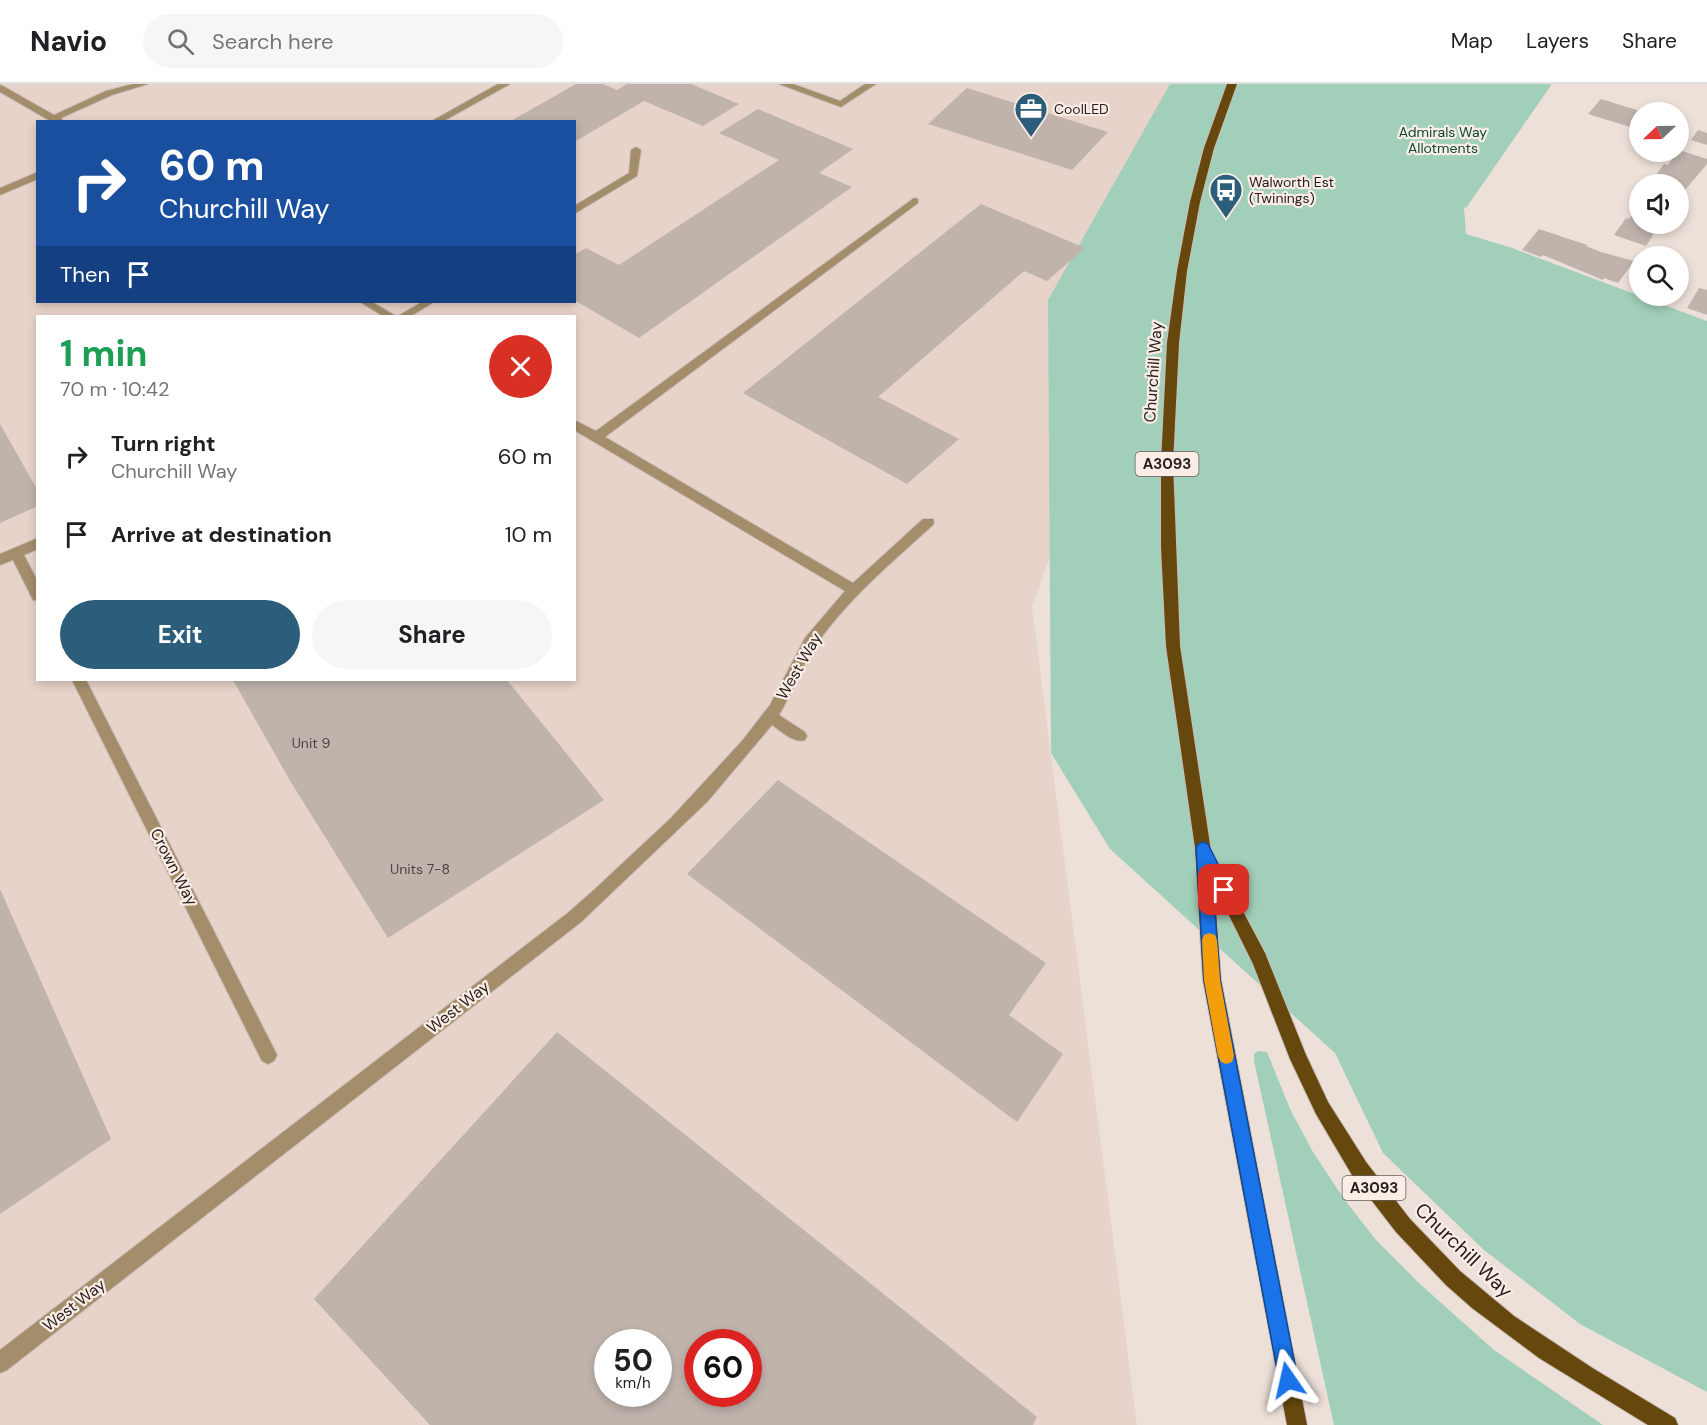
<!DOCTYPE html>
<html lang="en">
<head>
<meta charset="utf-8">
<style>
  body { margin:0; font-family:"DM Sans",sans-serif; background:#f6f6f6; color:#202124; height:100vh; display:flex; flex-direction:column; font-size:22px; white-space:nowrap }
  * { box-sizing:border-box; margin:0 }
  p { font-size:20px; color:#757577 }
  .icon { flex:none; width:33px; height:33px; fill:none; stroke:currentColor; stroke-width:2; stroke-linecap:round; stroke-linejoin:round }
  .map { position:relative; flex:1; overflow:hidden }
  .side { position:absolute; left:36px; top:231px; width:540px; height:366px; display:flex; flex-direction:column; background:#fff; border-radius:0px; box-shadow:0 3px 9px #0003 }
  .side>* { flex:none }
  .banner { position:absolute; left:36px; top:36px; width:540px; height:183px; border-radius:0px; box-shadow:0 3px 9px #0003; background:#1a4fa0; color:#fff; overflow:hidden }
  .needle { width:39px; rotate:248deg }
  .tools { position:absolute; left:1629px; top:18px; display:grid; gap:12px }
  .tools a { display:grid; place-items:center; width:60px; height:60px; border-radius:50%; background:#fff; box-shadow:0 3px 9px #0003; font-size:30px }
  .speed { position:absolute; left:594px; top:1245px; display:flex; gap:12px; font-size:30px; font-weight:700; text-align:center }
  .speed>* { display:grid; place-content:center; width:78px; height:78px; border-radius:50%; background:#fff; box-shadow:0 3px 9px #0003; line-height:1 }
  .speed small { font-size:15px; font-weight:400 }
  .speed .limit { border:9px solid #d22; background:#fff; color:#111 }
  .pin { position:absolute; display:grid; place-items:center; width:51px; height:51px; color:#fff; margin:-26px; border-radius:12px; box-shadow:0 3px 9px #0006 }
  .me { position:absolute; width:66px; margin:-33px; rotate:349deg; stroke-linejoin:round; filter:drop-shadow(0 0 4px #0008) }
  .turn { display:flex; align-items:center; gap:21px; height:126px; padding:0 24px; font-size:27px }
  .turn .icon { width:78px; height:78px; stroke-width:2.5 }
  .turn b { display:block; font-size:42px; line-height:51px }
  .then { display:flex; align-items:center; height:57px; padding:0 24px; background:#0003; gap:12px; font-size:22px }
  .round { display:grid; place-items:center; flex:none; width:63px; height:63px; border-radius:32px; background:#f6f6f6 }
  .overview { display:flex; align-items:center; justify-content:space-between; height:102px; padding:0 24px }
  h1 { font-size:36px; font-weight:700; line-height:45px; color:#1e9e55 }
  .action { display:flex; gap:12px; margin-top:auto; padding:12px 24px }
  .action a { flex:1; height:69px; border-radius:36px; background:#2c5e7b; color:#fff; font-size:24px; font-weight:700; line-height:69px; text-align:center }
  .action a+a { background:#f6f6f6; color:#202124 }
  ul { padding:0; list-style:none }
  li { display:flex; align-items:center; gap:18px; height:78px; padding:0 24px }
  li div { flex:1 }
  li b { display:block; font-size:22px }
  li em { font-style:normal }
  header { display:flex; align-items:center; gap:36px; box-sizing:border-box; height:84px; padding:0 30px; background:#fff; border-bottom:2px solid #e0e0e0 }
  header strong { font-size:28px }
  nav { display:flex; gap:33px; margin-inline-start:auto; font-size:21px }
  .search { width:420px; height:54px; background:#f6f6f6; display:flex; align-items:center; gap:15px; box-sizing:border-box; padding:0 21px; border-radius:33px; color:#757577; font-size:22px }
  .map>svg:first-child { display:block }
  .built { fill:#e7d3c9; fill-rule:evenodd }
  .green { fill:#a2cfb9 }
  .building { fill:#bfb3ac; fill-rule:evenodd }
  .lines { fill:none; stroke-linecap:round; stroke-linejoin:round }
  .minor-casing { stroke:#c9beb8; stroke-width:2 }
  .major-casing { stroke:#c9beb8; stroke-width:2 }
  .minor { fill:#a38d6b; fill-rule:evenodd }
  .major { fill:#66470d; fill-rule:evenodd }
  .route { fill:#1a73e8; stroke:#114b97; stroke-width:1.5 }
  .slow { fill:#f59e0b }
  .labels { text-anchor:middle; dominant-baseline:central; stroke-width:4.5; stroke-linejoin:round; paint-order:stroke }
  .far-poi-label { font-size:14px; fill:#26211f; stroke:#fbede6; text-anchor:start }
  .far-park-label { font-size:14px; fill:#074832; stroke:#fbede6 }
  .number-label { font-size:14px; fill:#4c4642 }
  .shield { fill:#fbede6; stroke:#665e5b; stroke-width:1.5 }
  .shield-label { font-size:15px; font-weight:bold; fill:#26211f }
  .street-label { font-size:16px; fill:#26211f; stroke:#fbede6 }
  .near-street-label { font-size:20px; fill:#26211f; stroke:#fbede6 }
</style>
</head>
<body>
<header>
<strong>Navio</strong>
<div class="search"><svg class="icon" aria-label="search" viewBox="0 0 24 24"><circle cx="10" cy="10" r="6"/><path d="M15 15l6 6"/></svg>Search here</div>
<nav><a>Map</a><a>Layers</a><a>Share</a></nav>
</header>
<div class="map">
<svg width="1707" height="1341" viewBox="0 0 1707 1341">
  <rect width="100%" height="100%" fill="#ede0d9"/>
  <path class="built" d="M0,0H1218L1032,523L1137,1341H0ZM38,38H574V218H38ZM38,232H574V596H38ZM608,1258H658V1310H608ZM698,1258H748V1310H698Z"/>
  <g class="green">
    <polygon points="1170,0 1552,0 1466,124 1464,123 1466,150 1509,163 1707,237 1707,1308 1580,1240 1484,1166 1383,1069 1335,969 1110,765 1051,669 1048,216"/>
    <polygon points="1258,967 1267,968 1291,1027 1313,1068 1344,1115 1376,1156 1420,1200 1494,1266 1603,1341 1334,1341 1254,977 1254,970"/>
  </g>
  <g class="building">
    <polygon points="576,0 603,0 617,6 627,0 691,0 739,20 703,42 644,17 574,58 574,38 509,38"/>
    <polygon points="967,4 1108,48 1072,86 928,40"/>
    <polygon points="1601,15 1640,27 1640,46 1588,30"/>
    <polygon points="758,25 853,65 819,89 852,103 639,254 574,216 574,171 586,164 619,181 779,76 719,49"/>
    <polygon points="1698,46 1707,49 1707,61 1691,56"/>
    <polygon points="1679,66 1707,75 1707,80 1685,106 1678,104 1678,100 1655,100 1658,97 1653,95 1664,80 1668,81"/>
    <polygon points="981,120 1085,164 1047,197 1024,187 878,313 959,355 907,400 743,309"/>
    <polygon points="1640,121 1640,140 1666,140 1662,146 1657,145 1646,162 1614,151 1626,134 1629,135"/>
    <polygon points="1539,145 1587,161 1586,162 1601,168 1634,177 1618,199 1604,194 1603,196 1543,171 1541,173 1522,166"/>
    <polygon points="1699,204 1707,206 1707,231 1687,224"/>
    <polygon points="0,340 38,407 38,422 0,439"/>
    <polygon points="233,596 507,596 604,716 388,854 289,695"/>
    <polygon points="778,696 1046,879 1009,931 1063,970 1017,1038 687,790"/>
    <polygon points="0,805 111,1055 0,1130"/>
    <path d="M557,948L1037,1333L1033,1341H430L314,1215ZM608,1258H658V1310H608ZM698,1258H748V1310H698Z"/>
  </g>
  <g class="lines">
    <defs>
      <g id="minor">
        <polygon points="133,0 148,0 112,11 61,34 64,38 52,38 0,8 0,1 3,2 54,31 106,7"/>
        <polygon points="498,0 510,0 442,38 430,38"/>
        <polygon points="779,0 793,0 840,17 865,0 876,0 841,23"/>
        <polygon points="636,63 641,66 637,92 574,130 574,122 629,89 631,66"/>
        <polygon points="38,88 38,95 0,111 0,104"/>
        <path d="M914,114L918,115V119L605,353L853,499L923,435H933L934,438L933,441C891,479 848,515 816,561C801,582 793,608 779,631L805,648L807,652L805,656C794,660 781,647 772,641L707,718L581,838L7,1286L0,1289V1266L569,828L595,805L671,734L742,657L770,621L805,554L845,507L574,346V336L596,347Z"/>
        <polygon points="360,218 372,218 396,232 383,232"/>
        <polygon points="422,218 434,218 411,232 398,232"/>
        <polygon points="38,454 38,465 24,471 38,498 38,517 33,516 13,476 0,481 0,470"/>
        <polygon points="72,596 86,596 274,965 277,971 274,977 268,980 262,977"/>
      </g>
      <polygon id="major" points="1227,0 1237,0 1214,64 1200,118 1187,187 1179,259 1173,379 1180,562 1211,767 1265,869 1306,971 1328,1018 1366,1078 1410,1135 1460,1187 1514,1232 1594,1285 1675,1334 1678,1341 1648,1341 1539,1274 1472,1224 1446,1201 1396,1148 1352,1091 1316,1030 1290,975 1253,880 1214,801 1221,896 1307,1341 1287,1341 1203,896 1195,764 1166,562 1161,463 1161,379 1167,259 1177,187 1190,118 1204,64"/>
    </defs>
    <use href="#minor" class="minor-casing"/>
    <use href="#major" class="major-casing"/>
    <use href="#minor" class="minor"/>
    <use href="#major" class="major"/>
  </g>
  <polygon class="route" points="1203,758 1208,760 1231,806 1229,810 1224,812 1219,810 1213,799 1220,896 1298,1296 1295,1303 1288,1305 1282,1303 1279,1296 1204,896 1196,764 1198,760"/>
  <polygon class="slow" points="1209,849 1215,851 1217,856 1220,896 1234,972 1232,978 1226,980 1221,978 1218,972 1204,896 1202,856 1204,851"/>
  <defs>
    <symbol id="office-pin" viewBox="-11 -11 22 30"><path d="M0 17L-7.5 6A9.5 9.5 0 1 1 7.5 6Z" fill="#2c5e7b" stroke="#fbede6"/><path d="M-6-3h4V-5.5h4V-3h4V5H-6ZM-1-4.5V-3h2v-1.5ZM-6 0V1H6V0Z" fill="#fff"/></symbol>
    <symbol id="bus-pin" viewBox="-11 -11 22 30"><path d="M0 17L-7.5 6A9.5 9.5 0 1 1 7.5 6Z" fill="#2c5e7b" stroke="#fbede6"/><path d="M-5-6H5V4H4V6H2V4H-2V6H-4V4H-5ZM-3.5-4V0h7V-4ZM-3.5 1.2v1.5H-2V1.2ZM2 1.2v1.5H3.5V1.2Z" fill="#fff"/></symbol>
  </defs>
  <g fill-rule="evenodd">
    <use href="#office-pin" x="1012" y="6" width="38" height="52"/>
    <use href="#bus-pin" x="1207" y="87" width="38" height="52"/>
  </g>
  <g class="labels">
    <g class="far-poi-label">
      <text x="1054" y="25">CoolLED</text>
      <text x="1249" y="98">Walworth Est<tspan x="1249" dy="16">(Twinings)</tspan></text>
    </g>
    <g class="far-park-label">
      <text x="1443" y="48">Admirals Way<tspan x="1443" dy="16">Allotments</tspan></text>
    </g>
    <g class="number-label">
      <text x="311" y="659">Unit 9</text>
      <text x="420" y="785">Units 7-8</text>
    </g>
    <g class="shield">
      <rect x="1135.5" y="368" width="63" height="24" rx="4.5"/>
      <rect x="1342.5" y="1092" width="63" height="24" rx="4.5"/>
    </g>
    <g class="shield-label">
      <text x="1167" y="380">A3093</text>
      <text x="1374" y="1104">A3093</text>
    </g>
    <g class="street-label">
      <text transform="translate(1153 288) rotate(-86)">Churchill Way</text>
      <text transform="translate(799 582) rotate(-60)">West Way</text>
      <text transform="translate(174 783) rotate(63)">Crown Way</text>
      <text transform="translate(458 923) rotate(-38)">West Way</text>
      <text transform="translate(74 1221) rotate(-38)">West Way</text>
    </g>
    <g class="near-street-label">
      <text transform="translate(1464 1166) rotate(44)">Churchill Way</text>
    </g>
  </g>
</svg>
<div class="tools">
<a><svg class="needle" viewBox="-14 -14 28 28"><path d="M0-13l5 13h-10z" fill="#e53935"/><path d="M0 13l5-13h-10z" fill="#757577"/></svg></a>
<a><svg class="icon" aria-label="sound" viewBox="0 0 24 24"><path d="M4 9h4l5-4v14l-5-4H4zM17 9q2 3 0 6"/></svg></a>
<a><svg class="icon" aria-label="search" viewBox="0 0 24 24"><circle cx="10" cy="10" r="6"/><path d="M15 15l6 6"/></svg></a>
</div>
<div class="speed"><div>50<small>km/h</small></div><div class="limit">60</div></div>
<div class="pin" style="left:1224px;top:806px;background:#d93025"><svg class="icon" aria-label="arrive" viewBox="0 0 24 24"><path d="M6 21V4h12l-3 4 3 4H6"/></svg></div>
<svg class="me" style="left:1288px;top:1296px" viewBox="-20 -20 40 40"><path d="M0-17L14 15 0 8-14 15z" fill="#1a73e8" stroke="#fff" stroke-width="4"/></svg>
<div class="banner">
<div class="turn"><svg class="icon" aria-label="right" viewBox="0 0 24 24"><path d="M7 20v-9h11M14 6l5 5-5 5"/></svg><div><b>60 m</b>Churchill Way</div></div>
<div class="then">Then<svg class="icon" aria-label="arrive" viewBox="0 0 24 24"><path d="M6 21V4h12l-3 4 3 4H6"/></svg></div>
</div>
<section class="side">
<div class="overview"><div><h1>1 min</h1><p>70 m · 10:42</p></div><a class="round" style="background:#d93025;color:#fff"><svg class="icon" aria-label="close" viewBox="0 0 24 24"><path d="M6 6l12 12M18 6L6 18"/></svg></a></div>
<ul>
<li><svg class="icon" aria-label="right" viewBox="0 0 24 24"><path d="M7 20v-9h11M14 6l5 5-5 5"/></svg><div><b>Turn right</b><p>Churchill Way</p></div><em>60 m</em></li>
<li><svg class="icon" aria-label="arrive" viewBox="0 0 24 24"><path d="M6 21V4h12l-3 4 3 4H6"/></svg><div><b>Arrive at destination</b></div><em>10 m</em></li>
</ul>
<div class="action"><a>Exit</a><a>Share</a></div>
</section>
</div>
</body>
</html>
